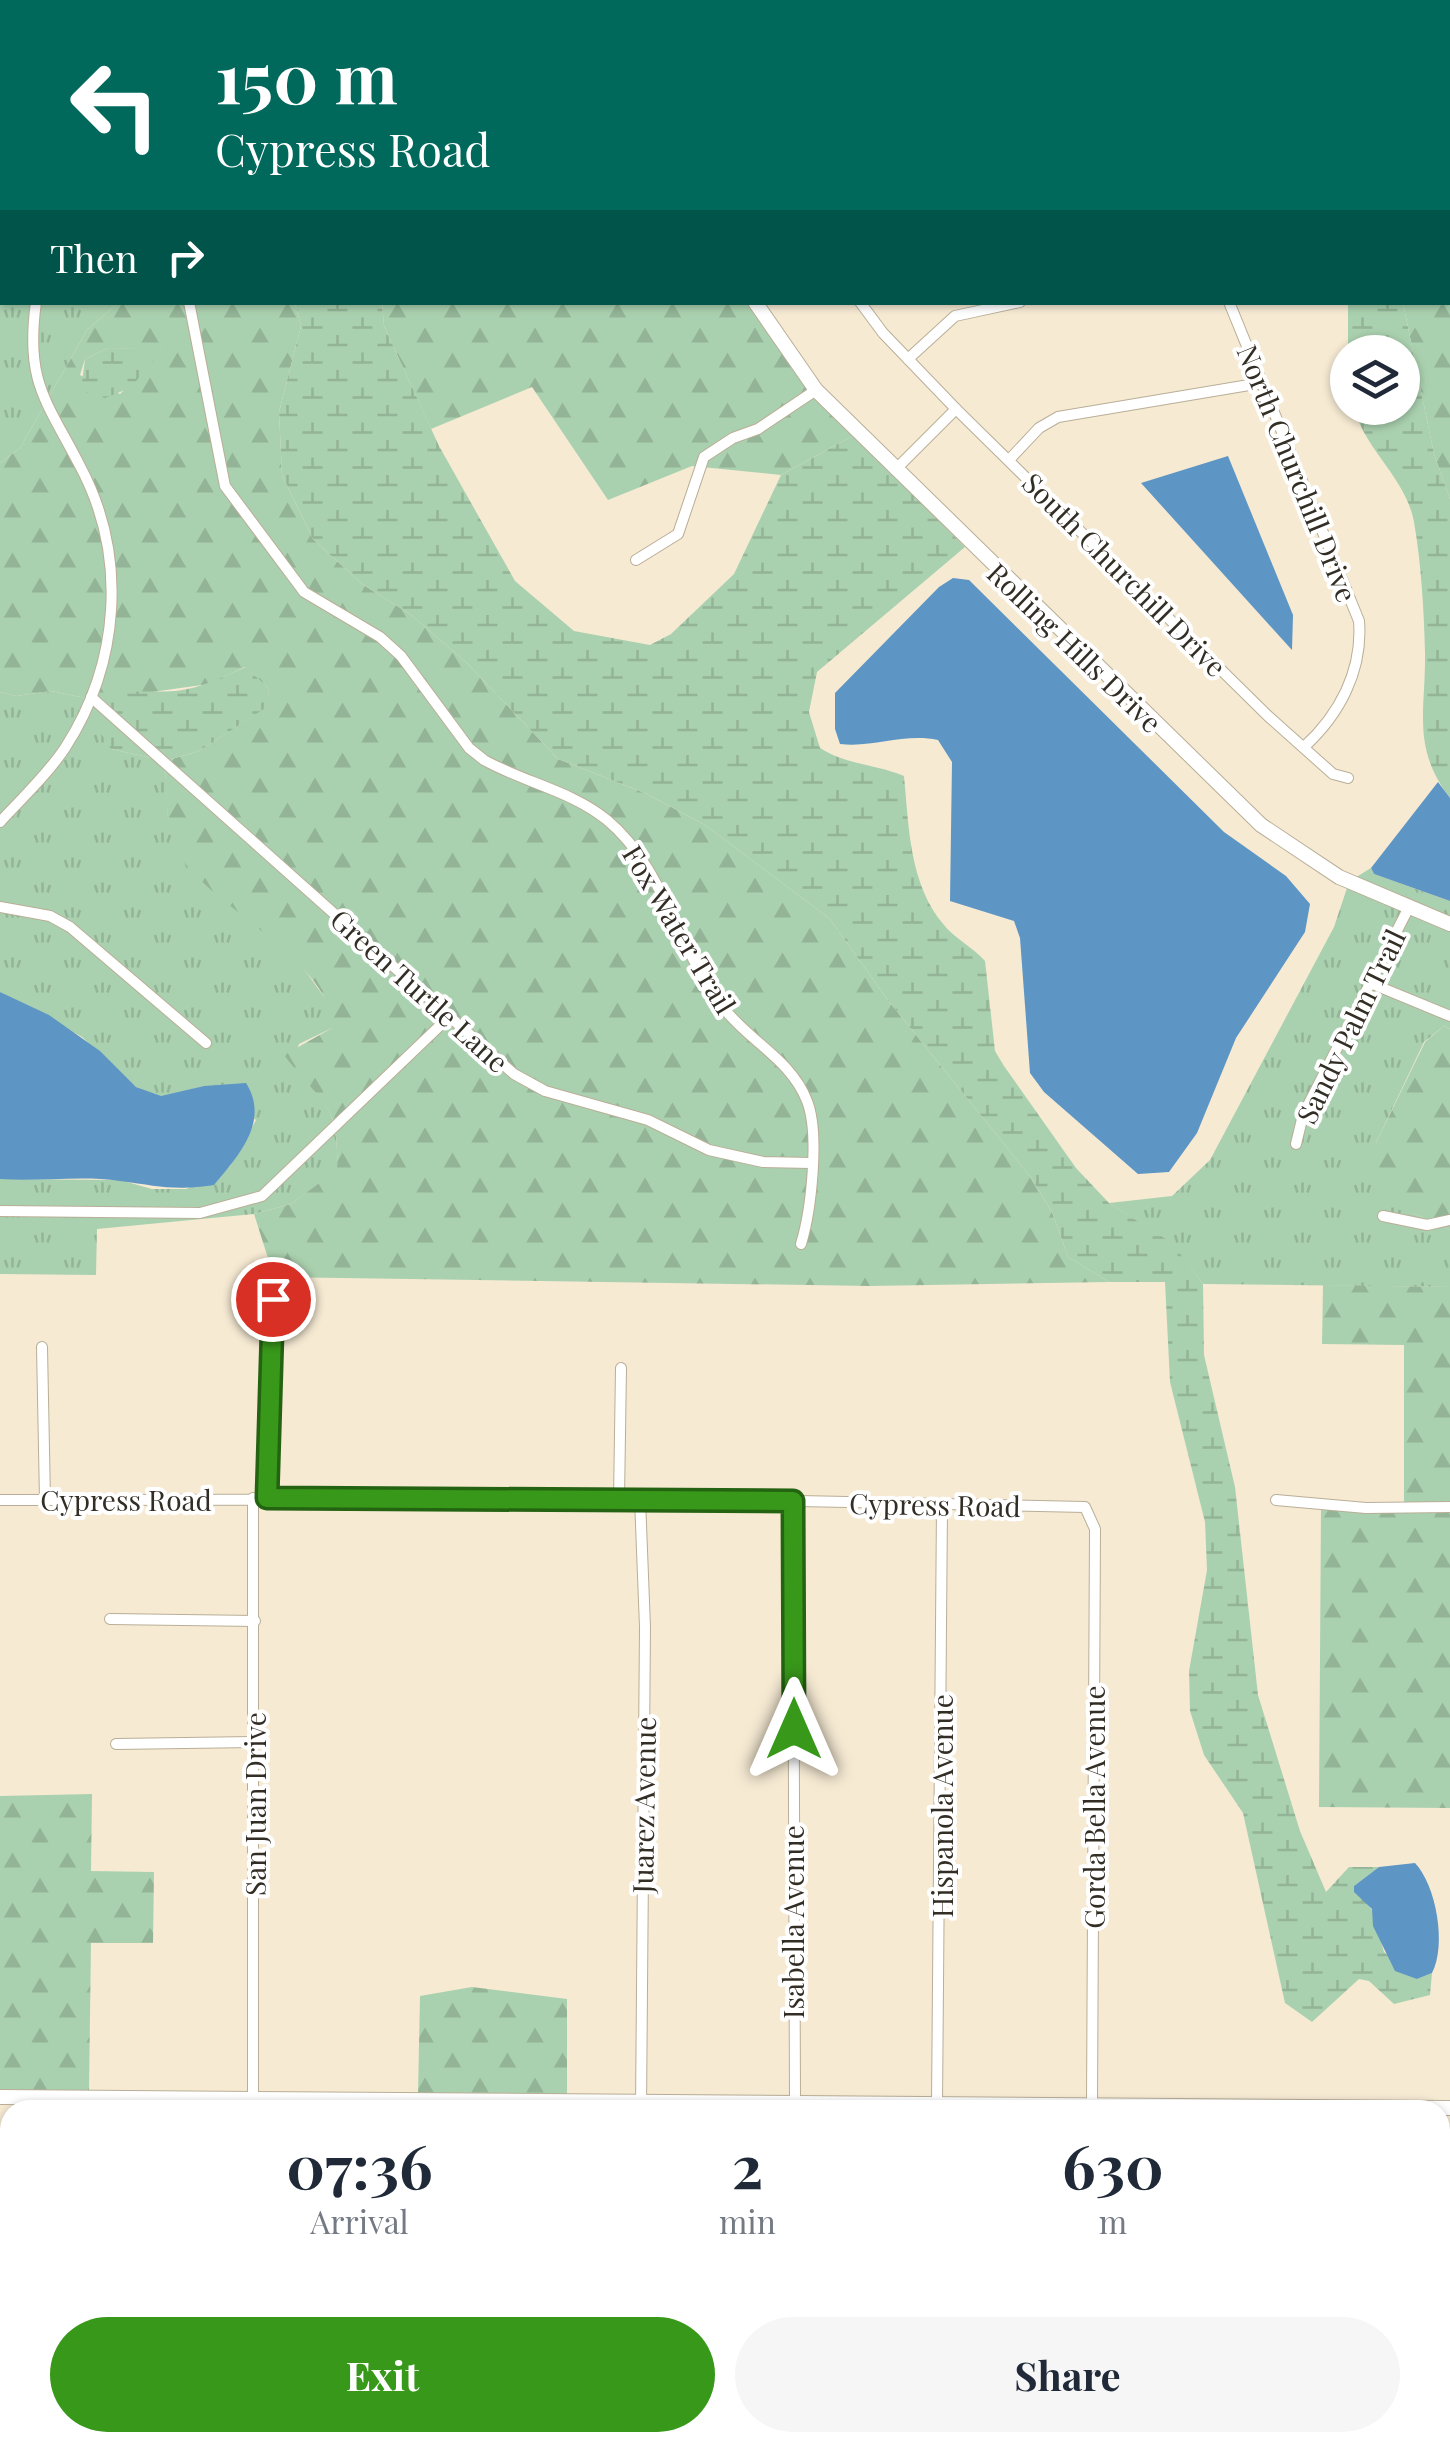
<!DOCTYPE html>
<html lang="en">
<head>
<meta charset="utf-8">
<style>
  body { margin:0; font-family:"Playfair Display",serif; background:#f6f6f7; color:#1f2937; height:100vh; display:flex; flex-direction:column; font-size:38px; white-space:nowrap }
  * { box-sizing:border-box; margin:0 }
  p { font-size:32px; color:#747a83 }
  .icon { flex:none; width:55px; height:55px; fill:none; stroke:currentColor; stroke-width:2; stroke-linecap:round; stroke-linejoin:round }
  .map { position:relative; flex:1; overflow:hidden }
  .drawer { position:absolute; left:0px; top:2100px; width:1450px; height:352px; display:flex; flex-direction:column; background:#fff; border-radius:30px 30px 0 0; box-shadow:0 2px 8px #0004 }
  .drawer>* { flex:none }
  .banner { position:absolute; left:0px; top:0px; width:1450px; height:305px; box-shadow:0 2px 8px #0004; background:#00695c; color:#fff; overflow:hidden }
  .controls { position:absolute; left:1330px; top:335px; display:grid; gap:20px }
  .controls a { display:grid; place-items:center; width:90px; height:90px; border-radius:50%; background:#fff; box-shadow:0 2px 8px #0004; font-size:50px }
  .pin { position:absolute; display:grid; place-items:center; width:85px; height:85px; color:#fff; margin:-42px; border:5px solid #fff; border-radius:50%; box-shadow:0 2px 10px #0007 }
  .me { position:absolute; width:110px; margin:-55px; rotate:0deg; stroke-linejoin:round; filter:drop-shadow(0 0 8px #0008) }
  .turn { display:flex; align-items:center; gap:35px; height:210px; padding:0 50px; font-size:45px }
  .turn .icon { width:130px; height:130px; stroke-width:2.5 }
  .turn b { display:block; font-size:70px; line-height:85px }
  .then { display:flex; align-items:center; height:95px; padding:0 50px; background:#0003; gap:20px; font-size:38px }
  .eta { display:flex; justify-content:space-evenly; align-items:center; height:170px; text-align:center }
  .eta b { font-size:60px; font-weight:700; line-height:70px }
  .cta { display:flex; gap:20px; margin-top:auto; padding:20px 50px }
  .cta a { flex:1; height:115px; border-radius:60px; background:#38981a; color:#fff; font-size:40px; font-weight:700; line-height:115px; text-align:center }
  .cta a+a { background:#f6f6f7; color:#1f2937 }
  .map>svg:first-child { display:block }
  .grass { fill:url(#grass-tufts) }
  .forest { fill:url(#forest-firs); fill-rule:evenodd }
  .wetland { fill:url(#wetland-marsh) }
  .water { fill:#5d95c4 }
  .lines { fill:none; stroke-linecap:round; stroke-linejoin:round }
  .street-casing { stroke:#b9ae97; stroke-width:12 }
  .secondary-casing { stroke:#b9ae97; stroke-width:16 }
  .street { stroke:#fff; stroke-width:10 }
  .secondary { stroke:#fff; stroke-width:14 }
  .route-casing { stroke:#246311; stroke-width:25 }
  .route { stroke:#38981a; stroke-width:18 }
  .labels { text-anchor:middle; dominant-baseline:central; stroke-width:8; stroke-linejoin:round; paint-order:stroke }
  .street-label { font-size:28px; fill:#332e25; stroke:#fff }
</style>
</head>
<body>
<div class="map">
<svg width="1450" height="2451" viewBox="0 0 1450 2451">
  <defs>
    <pattern id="grass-tufts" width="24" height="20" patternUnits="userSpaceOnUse" patternTransform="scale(2.5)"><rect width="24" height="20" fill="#aad1af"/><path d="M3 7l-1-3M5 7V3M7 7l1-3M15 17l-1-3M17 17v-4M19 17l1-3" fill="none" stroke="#93b496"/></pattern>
    <pattern id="forest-firs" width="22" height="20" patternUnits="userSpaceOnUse" patternTransform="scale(2.5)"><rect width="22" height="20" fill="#aad1af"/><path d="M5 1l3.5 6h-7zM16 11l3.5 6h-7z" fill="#93b496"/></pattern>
    <pattern id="wetland-marsh" width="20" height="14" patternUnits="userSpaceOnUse" patternTransform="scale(2.5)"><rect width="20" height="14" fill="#aad1af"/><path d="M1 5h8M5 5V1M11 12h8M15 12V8" fill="none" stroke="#93b496"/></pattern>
  </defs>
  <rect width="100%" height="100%" fill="#f6ead3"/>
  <g class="grass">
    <polygon points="0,203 2,302 118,303 87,330 20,448 0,463"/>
    <path d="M51,691L95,700L111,749L165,761L168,818L304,969L332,1008V1028L299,1044L292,1065C329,1102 339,1116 337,1171L291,1204L254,1214L97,1229L96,1275L0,1274V1179L120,1180L152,1189H186L230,1166L256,1120L204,1086L161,1097L136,1087L82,1037L0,992V692L16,696Z"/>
    <polygon points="1371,868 1374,874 1450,901 1450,918 1353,879"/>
    <polygon points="1347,888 1450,930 1450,1029 1444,1026 1424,1042 1376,1143 1413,1213 1450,1230 1450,1287 1203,1284 1172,1244 1109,1203 1172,1196 1210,1160 1334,927"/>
  </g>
  <g class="forest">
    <polygon points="0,0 256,0 256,2 2,2 0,126"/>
    <polygon points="679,0 870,0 855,2"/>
    <polygon points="1413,0 1450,0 1450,125 1448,2"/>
    <polygon points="1448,215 1450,225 1450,499 1434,454 1403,303 1448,302"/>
    <path d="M118,303H295L301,326L279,412L282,475L313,539L362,584L410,614L467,663L558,759L645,793L705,825L830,919L887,999L1030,1176L1052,1212L1068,1257L1109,1282L870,1286L274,1277L254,1214L291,1204L337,1170C340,1101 321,1104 284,1055L332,1028C334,964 215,908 182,859C164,832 167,793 165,761L199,751L269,705L268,688L245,667L209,684L95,700L51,691L16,696L0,692V463L20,448L87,330ZM108,348L163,350L120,394L80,375L85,359Z"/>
    <polygon points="382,303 749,303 812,393 854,435 781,475 692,466 608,500 532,387 431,429 384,326"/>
    <polygon points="1444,1026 1450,1029 1450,1230 1413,1213 1379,1178 1376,1143 1425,1042"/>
    <polygon points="1323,1285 1450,1287 1450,1808 1319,1807 1321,1508 1404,1507 1404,1345 1322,1344"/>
    <polygon points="92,1794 91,1871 154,1872 153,1943 91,1943 89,2092 0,2092 0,1796"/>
    <polygon points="472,1987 567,1999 567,2096 418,2095 420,1996"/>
    <polygon points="1450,2395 1450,2451 1315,2451 1315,2443 1440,2442 1440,2396"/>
    <polygon points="398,2442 564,2443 564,2451 381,2451"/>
  </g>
  <g class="wetland">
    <path d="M295,303H382L384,326L439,446L515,581L574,631L650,645L671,634L734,574L781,475L854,435L965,547L817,672L809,712L820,748C847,765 875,764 904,776C909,827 909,884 944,925C955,939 973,947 985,961L995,1051L1004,1066L1076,1168L1109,1203L1172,1243L1203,1284L1204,1355L1235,1487L1258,1695L1300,1831L1326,1892L1349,1867H1379L1354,1886L1372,1910L1384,1952L1417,1979L1432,1973L1430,1995L1394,2004L1369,1981L1359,1979L1312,2022L1285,2003L1243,1813L1204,1755L1190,1711L1189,1671L1207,1570L1205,1522L1170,1382L1165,1282H1109L1068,1257L1052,1212L1030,1176L887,999L830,919L705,825L645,793L558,759L467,663L410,614L362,584L313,539L282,475L279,412L301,326Z"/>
    <path d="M1348,303H1403L1434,454L1450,499V798C1411,747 1426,711 1425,652C1424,610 1421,562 1414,522C1406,478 1365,450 1354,408H1402V352H1348Z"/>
    <polygon points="108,348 164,349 130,388 105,398 81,390 85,359"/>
    <path d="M246,667L268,688L270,705L199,751L165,761L111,749L100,732L95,700C121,688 147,693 176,691C201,688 223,677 246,667Z"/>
    <polygon points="1440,2215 1450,2243 1450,2372 1440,2355"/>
  </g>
  <g class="water">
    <polygon points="1228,456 1293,615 1292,650 1141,483"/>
    <path d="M953,578L969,580L1224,832L1286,876L1310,904L1305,932L1236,1038L1197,1133L1169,1172L1138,1174L1044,1092L1030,1073L1020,938L1014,921L950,901L952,762L938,740C903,733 874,748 840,744L835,729V693L939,587Z"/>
    <polygon points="1438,782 1450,798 1450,901 1374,874 1371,868"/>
    <path d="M0,992L49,1015L100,1051L136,1087L161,1096L204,1086L246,1083C270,1121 239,1155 214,1185C174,1191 158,1186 120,1181C81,1175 39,1182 0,1179Z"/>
    <path d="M1415,1863C1436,1885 1447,1945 1432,1973L1417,1979L1395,1971L1373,1926L1372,1909L1354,1892V1886L1379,1867Z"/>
  </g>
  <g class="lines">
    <defs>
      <g id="street">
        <polyline points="141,0 142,2"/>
        <path d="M189,302L225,486L304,592L380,637L401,656L469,748L484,760C523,782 572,791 607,820C663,866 678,949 722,1006C747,1040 791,1059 807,1101C820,1134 811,1211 801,1244"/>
        <polyline points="860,302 883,333 956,409 1268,716 1333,774 1348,778"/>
        <path d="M1229,302L1359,621C1363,671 1339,715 1304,747"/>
        <polyline points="908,359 955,316 1020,302"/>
        <polyline points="1009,460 1039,428 1058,417 1261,383"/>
        <polyline points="895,470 956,409"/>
        <polyline points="636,560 678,534 704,457 733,438 758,429 816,390"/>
        <polyline points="91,697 514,1074 545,1091 648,1120 709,1150 763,1162 811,1163"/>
        <path d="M0,822C22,798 47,775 65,748C120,663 128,556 80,466C46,400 25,382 36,302"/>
        <polyline points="0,907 50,916 70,927 206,1043"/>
        <polyline points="1370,983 1450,1016"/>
        <polyline points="1296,1144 1303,1115 1408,909"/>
        <polyline points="0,1211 200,1213 262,1196 449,1017"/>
        <polyline points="1383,1216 1427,1225 1450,1220"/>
        <polyline points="42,1347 45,1500"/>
        <polyline points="267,1498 273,1299"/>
        <polyline points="619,1499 621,1368"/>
        <polyline points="640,1499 645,1627 641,2110"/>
        <polyline points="0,1500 702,1499 1085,1507 1095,1529 1092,2105"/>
        <polyline points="1276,1500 1366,1508 1450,1507"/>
        <polyline points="793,1501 795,2103"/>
        <polyline points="110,1619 255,1621"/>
        <polyline points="116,1744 254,1742"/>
        <polyline points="937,2104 942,1507"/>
        <polyline points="253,2110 253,1498"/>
        <polyline points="639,2442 639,2451"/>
        <polyline points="877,2451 877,2442"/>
      </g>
      <g id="secondary">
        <polyline points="673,0 674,2"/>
        <polyline points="755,302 816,390 1261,825 1339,877 1450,924"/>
        <polyline points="0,2097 1450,2108"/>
      </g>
    </defs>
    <use href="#street" class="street-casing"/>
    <use href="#secondary" class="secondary-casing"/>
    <use href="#street" class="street"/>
    <use href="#secondary" class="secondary"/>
  </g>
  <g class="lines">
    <defs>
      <polyline id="route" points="273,1299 267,1498 793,1501 794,1729"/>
    </defs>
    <use href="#route" class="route-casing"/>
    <use href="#route" class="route"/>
  </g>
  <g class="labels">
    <g class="street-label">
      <text transform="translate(1298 473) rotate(68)">North Churchill Drive</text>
      <text transform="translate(1125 574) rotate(45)">South Churchill Drive</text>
      <text transform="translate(1075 647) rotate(44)">Rolling Hills Drive</text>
      <text transform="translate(680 929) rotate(59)">Fox Water Trail</text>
      <text transform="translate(420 990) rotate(42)">Green Turtle Lane</text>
      <text transform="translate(1350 1026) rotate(-64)">Sandy Palm Trail</text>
      <text x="126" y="1499">Cypress Road</text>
      <text transform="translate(935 1504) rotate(1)">Cypress Road</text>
      <text transform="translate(254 1804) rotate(-90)">San Juan Drive</text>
      <text transform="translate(643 1805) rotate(-89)">Juarez Avenue</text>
      <text transform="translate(941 1806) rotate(-90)">Hispanola Avenue</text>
      <text transform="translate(1093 1807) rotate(-90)">Gorda Bella Avenue</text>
      <text transform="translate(792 1922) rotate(-90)">Isabella Avenue</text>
    </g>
  </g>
</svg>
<div class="controls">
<a><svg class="icon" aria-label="layers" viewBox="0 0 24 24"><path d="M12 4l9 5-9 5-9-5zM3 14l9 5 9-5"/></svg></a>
</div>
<div class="pin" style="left:273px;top:1299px;background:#d93025"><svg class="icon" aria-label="arrive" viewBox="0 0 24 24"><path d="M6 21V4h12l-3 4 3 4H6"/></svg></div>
<svg class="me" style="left:794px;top:1729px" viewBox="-20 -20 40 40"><path d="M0-17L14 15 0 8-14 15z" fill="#38981a" stroke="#fff" stroke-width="4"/></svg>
<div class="banner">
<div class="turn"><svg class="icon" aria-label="left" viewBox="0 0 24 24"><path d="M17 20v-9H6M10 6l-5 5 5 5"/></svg><div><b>150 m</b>Cypress Road</div></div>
<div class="then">Then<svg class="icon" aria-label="right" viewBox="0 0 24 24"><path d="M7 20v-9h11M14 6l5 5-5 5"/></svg></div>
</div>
<section class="drawer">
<div class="eta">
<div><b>07:36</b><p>Arrival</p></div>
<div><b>2</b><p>min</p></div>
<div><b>630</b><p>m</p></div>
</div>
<div class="cta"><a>Exit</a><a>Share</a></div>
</section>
</div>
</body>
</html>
